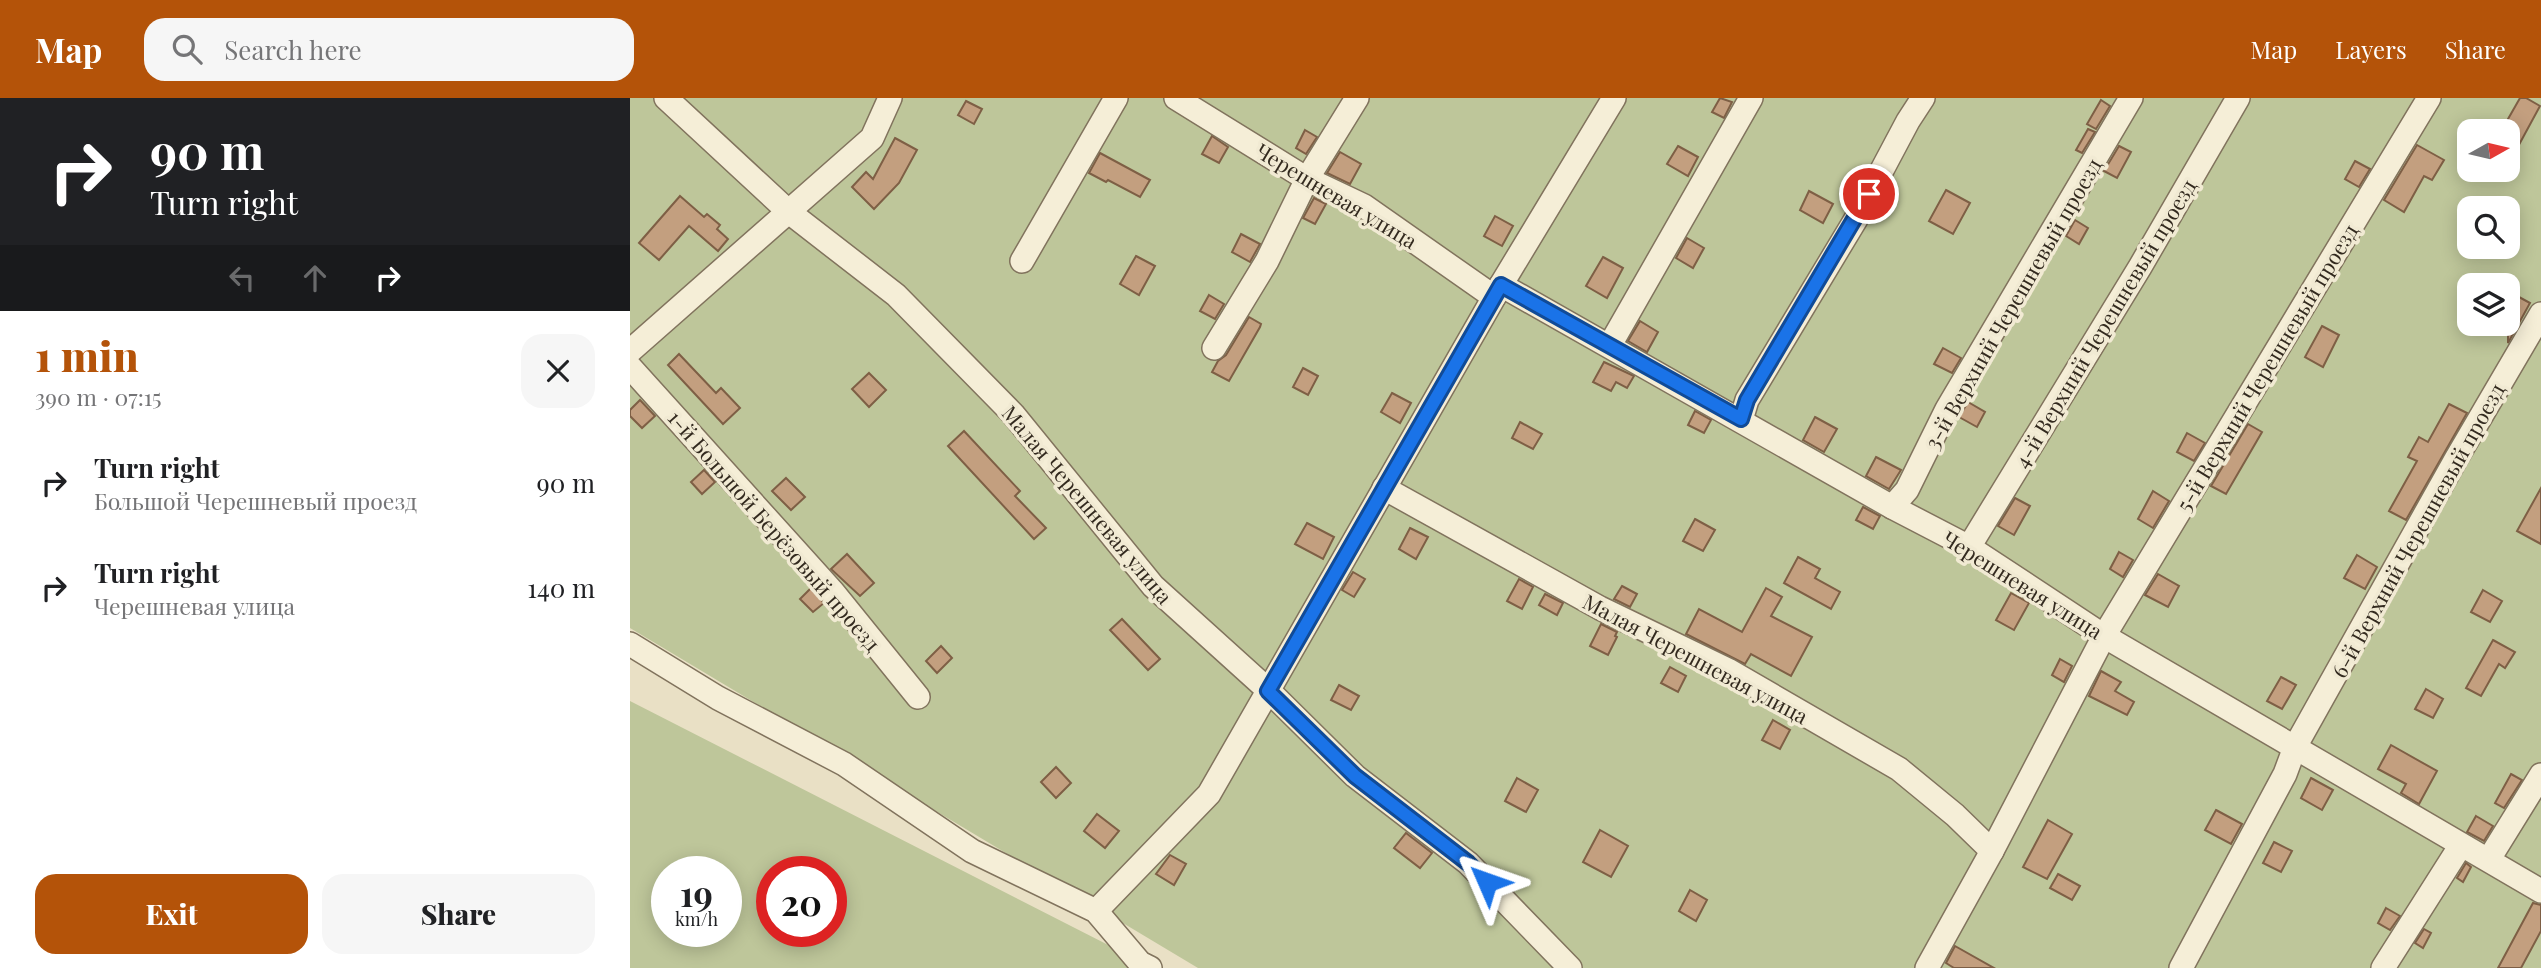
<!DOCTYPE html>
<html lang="en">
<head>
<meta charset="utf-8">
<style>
  body { margin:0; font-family:"Playfair Display",serif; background:#f6f6f6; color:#202124; height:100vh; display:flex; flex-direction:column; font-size:26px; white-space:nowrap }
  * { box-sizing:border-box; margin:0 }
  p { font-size:23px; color:#757577 }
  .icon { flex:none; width:38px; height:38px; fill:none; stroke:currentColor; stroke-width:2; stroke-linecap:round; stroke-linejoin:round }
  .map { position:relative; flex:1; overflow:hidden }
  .side { display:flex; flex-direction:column; background:#fff; width:630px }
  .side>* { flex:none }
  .hud { background:#202124; color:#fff; overflow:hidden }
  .needle { width:46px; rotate:82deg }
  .buttons { position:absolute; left:1827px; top:21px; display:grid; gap:14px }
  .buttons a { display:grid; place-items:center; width:63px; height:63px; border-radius:14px; background:#fff; box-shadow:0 4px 18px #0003; font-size:35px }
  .speed { position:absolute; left:21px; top:758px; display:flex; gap:14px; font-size:35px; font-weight:700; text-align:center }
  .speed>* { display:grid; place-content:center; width:91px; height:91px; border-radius:50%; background:#fff; box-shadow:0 4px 18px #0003; line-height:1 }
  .speed small { font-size:18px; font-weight:400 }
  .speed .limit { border:10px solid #d22; background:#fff; color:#111 }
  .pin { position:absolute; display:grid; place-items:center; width:60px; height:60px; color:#fff; margin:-30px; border:4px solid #fff; border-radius:50%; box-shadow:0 2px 7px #0007 }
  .me { position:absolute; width:77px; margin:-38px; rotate:313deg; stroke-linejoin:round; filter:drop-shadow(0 0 5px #0008) }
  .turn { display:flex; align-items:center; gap:24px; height:147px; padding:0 35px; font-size:32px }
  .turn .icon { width:91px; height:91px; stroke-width:2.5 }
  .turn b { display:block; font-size:49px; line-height:60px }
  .lanes { display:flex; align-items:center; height:66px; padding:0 35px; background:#0003; justify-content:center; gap:35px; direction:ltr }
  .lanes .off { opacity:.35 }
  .round { display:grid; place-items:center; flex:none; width:74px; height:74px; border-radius:21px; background:#f6f6f6 }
  .head { display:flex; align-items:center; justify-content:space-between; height:119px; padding:0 35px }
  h1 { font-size:42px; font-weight:800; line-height:52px; color:#b45309 }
  .cta { display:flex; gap:14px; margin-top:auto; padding:14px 35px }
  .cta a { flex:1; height:80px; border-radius:21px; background:#b45309; color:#fff; font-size:28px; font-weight:800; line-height:80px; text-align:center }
  .cta a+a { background:#f6f6f6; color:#202124 }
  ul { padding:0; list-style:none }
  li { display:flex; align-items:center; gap:21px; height:105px; padding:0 35px }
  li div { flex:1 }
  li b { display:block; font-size:26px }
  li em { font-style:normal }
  header { display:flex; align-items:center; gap:42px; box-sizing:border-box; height:98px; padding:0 35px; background:#b45309; color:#fff }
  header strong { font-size:33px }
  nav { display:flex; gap:38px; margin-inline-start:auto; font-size:24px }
  .search { width:490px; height:63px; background:#f6f6f6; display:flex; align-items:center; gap:18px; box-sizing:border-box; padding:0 24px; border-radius:21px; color:#757577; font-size:26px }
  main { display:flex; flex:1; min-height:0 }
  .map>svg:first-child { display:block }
  .green { fill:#bec69a; fill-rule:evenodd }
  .building { fill:#c39f7f; stroke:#7e5f45; stroke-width:2 }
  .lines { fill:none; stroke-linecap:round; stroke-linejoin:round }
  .minor-casing { stroke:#81735d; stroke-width:26 }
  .minor { stroke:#f5eed7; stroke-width:23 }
  .route-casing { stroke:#114b97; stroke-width:18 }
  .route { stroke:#1a73e8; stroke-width:12 }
  .labels { text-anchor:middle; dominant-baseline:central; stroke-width:7; stroke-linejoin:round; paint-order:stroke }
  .street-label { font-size:21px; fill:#332a1f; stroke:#f1ead3 }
</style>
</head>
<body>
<header>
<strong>Map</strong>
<div class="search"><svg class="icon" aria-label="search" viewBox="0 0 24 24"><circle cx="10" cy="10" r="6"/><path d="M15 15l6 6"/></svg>Search here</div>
<nav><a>Map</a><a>Layers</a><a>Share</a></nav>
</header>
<main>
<section class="side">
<div class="hud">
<div class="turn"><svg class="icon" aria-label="right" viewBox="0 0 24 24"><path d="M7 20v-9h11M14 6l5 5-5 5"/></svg><div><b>90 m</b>Turn right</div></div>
<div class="lanes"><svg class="icon off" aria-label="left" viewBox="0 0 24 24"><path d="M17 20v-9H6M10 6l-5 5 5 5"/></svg><svg class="icon off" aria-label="ahead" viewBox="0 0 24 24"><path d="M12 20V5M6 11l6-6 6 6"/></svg><svg class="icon" aria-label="right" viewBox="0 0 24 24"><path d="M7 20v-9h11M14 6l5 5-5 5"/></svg></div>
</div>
<div class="head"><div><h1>1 min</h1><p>390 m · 07:15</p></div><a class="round"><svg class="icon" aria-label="close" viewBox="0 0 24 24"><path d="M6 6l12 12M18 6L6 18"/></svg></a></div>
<ul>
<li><svg class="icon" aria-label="right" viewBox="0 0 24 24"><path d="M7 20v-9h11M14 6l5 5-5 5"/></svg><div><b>Turn right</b><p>Большой Черешневый проезд</p></div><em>90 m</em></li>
<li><svg class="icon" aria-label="right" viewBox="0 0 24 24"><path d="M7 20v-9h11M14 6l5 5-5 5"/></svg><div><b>Turn right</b><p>Черешневая улица</p></div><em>140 m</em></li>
</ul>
<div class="cta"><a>Exit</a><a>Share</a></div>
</section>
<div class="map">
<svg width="1911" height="870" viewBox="0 0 1911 870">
  <rect width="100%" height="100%" fill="#e9e0c5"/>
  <g class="green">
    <path d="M0,0H1911V870H568L0,530ZM1839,33H1878V72H1839ZM1839,110H1878V149H1839ZM1839,187H1878V226H1839Z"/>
    <path d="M0,603L490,853L533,870H0ZM37,774H96V833H37ZM142,774H201V833H142Z"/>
  </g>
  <g class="building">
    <polygon points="1090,0 1102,4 1094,20 1082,14"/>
    <polygon points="1890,0 1896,0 1910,8 1878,67 1878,21"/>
    <polygon points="1471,2 1480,8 1466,31 1457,26"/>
    <polygon points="336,3 352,11 344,26 328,17"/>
    <polygon points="1458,31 1465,34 1452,55 1446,52"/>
    <polygon points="675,32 687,39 676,56 666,50"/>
    <polygon points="582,38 598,49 589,65 572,56"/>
    <polygon points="265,40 287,52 269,85 244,111 222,89 236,74 243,81"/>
    <polygon points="1787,47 1814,62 1802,82 1794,78 1774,114 1754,102"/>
    <polygon points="1048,48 1068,59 1058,78 1037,66"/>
    <polygon points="1489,48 1501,54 1487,80 1474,73"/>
    <polygon points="710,54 731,66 720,86 697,75"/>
    <polygon points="470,55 520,82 510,99 478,82 476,84 459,75"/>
    <polygon points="1725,63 1740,71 1729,89 1715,81"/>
    <polygon points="1316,92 1340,105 1323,136 1299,123"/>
    <polygon points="1179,93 1203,106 1193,125 1170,112"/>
    <polygon points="50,98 74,119 77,116 90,127 87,131 98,141 88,153 59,128 29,162 9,145"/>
    <polygon points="684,100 696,106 685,126 673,120"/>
    <polygon points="865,118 883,128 872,148 854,138"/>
    <polygon points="1445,122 1458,130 1449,146 1436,138"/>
    <polygon points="611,136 630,146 620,164 602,154"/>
    <polygon points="1057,140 1074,150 1063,170 1046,160"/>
    <polygon points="506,158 525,168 509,197 490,186"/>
    <polygon points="973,159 993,170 977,200 956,188"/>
    <polygon points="1878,193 1900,205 1878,245"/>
    <polygon points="579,197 594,206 585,221 570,213"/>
    <polygon points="619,219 631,226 630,229 599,283 582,274 588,263 596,257"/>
    <polygon points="1010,223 1028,234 1017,254 998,243"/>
    <polygon points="1692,228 1709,237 1693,269 1675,259"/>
    <polygon points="1313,250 1331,260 1322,275 1304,266"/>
    <polygon points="49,256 86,295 91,290 110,310 93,326 38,267"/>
    <polygon points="974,264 1004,278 997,290 986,284 981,293 963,284"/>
    <polygon points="673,270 688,278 678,297 663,289"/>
    <polygon points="239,275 256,292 239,309 222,291"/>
    <polygon points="762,295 781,305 770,325 751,314"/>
    <polygon points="10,302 25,318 12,330 0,318 0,312"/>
    <polygon points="1338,304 1355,314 1347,329 1329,319"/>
    <polygon points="1819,306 1837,315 1776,422 1759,413 1787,363 1778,359 1789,339 1798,344"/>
    <polygon points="1065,313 1081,322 1074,335 1058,327"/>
    <polygon points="1185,319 1207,331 1194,354 1173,342"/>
    <polygon points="890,324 912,336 903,351 882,340"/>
    <polygon points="1618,326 1632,334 1596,396 1581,388"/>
    <polygon points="334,333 390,393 385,398 416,430 404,441 318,348"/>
    <polygon points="1557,335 1575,345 1564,363 1547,354"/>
    <polygon points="1246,359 1271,372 1259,391 1236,378"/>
    <polygon points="74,372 85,384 72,396 61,384"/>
    <polygon points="156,380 175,399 161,412 142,393"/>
    <polygon points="1911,390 1911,446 1887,433"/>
    <polygon points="1523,393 1539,403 1523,430 1508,421"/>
    <polygon points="1385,400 1400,408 1384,437 1368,428"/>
    <polygon points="1233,409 1250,418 1243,431 1226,422"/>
    <polygon points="1065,421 1085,432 1073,453 1053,443"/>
    <polygon points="677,425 704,439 693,461 665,446"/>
    <polygon points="780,430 798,439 786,461 769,451"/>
    <polygon points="1489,454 1503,462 1493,479 1480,471"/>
    <polygon points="217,456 244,485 230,498 201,471"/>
    <polygon points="1727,457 1747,469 1735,491 1714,480"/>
    <polygon points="1168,459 1190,471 1185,480 1210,494 1201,511 1154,485"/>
    <polygon points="723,474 735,481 724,499 712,492"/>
    <polygon points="1528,476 1549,488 1538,509 1515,497"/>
    <polygon points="889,481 903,489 892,511 877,503"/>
    <polygon points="992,488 1007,496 1000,509 984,501"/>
    <polygon points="181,490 194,505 183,514 170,501"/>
    <polygon points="1136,490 1152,499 1141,518 1182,539 1161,578 1121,556 1115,566 1056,536 1069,511 1112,534"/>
    <polygon points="1853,492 1872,503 1860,524 1841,514"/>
    <polygon points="1381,495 1399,505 1384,532 1366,522"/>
    <polygon points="915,496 933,505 927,517 909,507"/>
    <polygon points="492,521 530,561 518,572 480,532"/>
    <polygon points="971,526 987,534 985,538 987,539 978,557 960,548"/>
    <polygon points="1863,542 1885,554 1875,570 1869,566 1851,598 1836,590"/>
    <polygon points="311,548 322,560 307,575 296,563"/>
    <polygon points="1430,561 1442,568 1434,584 1422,577"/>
    <polygon points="1040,569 1056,578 1048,594 1031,585"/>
    <polygon points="1471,573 1491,584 1485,593 1504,604 1497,617 1459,598"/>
    <polygon points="1651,579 1666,587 1652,611 1637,603"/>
    <polygon points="709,587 729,598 721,612 701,602"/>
    <polygon points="1796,591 1813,601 1803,620 1785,611"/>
    <polygon points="1143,622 1160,632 1150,651 1132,642"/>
    <polygon points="1761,647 1807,673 1789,706 1771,695 1776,686 1748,671"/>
    <polygon points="426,669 441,685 426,700 411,684"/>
    <polygon points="1881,676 1892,682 1874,710 1865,705"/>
    <polygon points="887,680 908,692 896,714 875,703"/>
    <polygon points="1681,680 1703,692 1692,712 1671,700"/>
    <polygon points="1586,712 1612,726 1601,746 1575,732"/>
    <polygon points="467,716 489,733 475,750 454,733"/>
    <polygon points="1846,718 1863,728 1854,743 1837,734"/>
    <polygon points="1418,722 1442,736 1417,781 1393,769"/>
    <polygon points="970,732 998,748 981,779 953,764"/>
    <polygon points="776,735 802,755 790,770 764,750"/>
    <polygon points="1644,744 1662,753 1651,774 1633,765"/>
    <polygon points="540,757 556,766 544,787 526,776"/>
    <polygon points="1836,765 1841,769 1833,784 1827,780"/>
    <polygon points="1428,776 1450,788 1442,802 1420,790"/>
    <polygon points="1060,792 1077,802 1066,823 1049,813"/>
    <polygon points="1903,805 1911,807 1911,833 1891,870 1868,870"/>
    <polygon points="1756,810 1770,818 1760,832 1748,825"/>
    <polygon points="1794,831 1801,835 1793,850 1785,845"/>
    <polygon points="1325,848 1364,870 1324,870 1316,865"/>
  </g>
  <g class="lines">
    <defs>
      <g id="minor">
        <polyline points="36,0 159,114 266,197 383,316 523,488 638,592 725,678 838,765 940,870"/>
        <polyline points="546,0 677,81 734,108 864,199"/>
        <polyline points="392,163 486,0"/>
        <polyline points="871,187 1262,409 1339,449 1474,538 1911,793"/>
        <polyline points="980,247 1121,0"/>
        <polyline points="584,250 637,163 677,81 727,0"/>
        <polyline points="0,253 242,40 260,0"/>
        <polyline points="0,269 203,494 288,599"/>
        <polyline points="1111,322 1117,302 1226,121 1278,23 1293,0"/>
        <polyline points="754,390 970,510 1098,572 1269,671 1325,717 1362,753"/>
        <polyline points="1262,409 1277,392 1317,311 1501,0"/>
        <polyline points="1339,449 1510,169 1608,0"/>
        <polyline points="0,546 88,600 214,666 342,753 466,813 510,865 520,870"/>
        <polyline points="1859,761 1911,677"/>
        <polyline points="466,813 579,696 871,187 984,0"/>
        <polyline points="1297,870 1362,753 1474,538 1799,0"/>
        <polyline points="1551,870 1655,676 1665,649 1826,361 1911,216"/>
        <polyline points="1753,870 1831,747"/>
      </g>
    </defs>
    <use href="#minor" class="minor-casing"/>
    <use href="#minor" class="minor"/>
  </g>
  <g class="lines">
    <defs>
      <polyline id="route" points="857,784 838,765 725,678 638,593 871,187 1111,321 1117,302 1239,96"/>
    </defs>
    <use href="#route" class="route-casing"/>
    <use href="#route" class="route"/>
  </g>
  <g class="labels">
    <g class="street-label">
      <text transform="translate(707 97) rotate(31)">Черешневая улица</text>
      <text transform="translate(1382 205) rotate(-60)">3-й Верхний Черешневый проезд</text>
      <text transform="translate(1474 225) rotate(-59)">4-й Верхний Черешневый проезд</text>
      <text transform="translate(1636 269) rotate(-59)">5-й Верхний Черешневый проезд</text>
      <text transform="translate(458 406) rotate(50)">Малая Черешневая улица</text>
      <text transform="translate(145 432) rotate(49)">1-й Большой Берёзовый проезд</text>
      <text transform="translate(1787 432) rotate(-61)">6-й Верхний Черешневый проезд</text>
      <text transform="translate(1393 486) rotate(32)">Черешневая улица</text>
      <text transform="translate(1066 560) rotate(28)">Малая Черешневая улица</text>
    </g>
  </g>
</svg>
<div class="buttons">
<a><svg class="needle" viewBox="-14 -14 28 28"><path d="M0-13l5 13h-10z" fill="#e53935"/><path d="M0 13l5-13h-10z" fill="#757577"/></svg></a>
<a><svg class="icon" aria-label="search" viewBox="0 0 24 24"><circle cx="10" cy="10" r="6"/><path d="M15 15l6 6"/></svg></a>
<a><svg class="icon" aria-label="layers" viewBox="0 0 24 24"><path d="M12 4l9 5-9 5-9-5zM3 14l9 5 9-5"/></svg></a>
</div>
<div class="speed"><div>19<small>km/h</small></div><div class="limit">20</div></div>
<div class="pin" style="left:1239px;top:96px;background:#d93025"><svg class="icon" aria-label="arrive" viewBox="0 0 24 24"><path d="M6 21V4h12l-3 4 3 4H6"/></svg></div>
<svg class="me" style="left:857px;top:784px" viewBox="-20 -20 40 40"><path d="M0-17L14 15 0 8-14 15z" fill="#1a73e8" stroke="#fff" stroke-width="4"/></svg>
</div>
</main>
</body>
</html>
